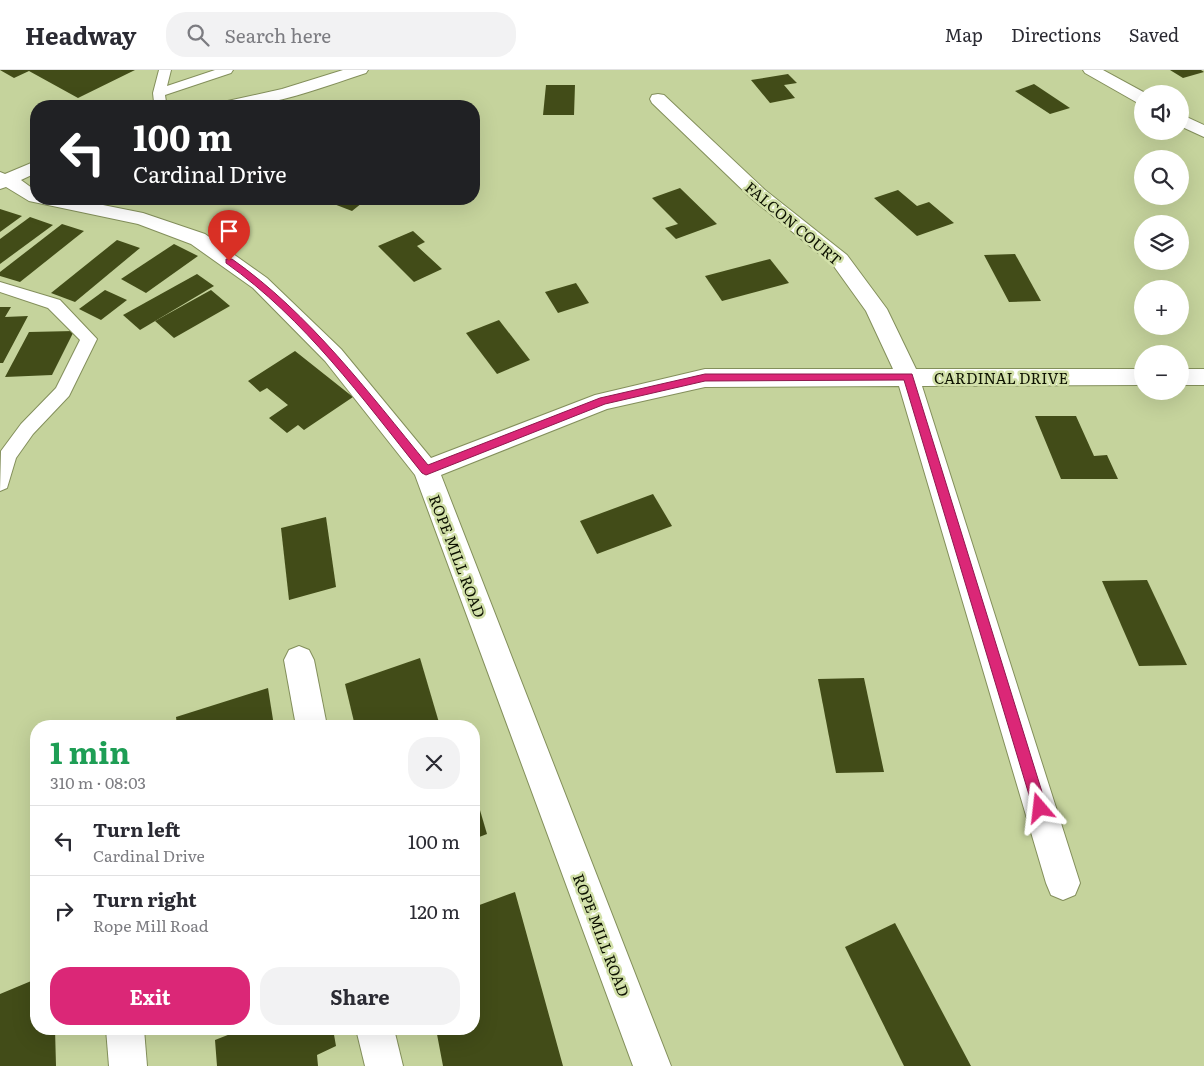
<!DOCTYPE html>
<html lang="en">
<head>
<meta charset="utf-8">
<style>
  body { margin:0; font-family:Literata,serif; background:#f2f2f3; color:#2b2b33; height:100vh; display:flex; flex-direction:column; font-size:19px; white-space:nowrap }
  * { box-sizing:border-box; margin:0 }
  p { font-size:16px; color:#7c7c81 }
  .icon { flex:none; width:28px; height:28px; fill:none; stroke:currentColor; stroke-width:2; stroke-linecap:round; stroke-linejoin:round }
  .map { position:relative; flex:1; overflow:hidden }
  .side { position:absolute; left:30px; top:650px; width:450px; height:315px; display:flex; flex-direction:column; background:#fff; border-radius:20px; box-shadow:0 5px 20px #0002 }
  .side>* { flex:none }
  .guide { position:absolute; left:30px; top:30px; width:450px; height:105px; border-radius:20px; box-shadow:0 5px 20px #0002; background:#202124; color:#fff; overflow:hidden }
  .tools { position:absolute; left:1134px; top:15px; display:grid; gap:10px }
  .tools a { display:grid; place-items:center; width:55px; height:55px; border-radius:50%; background:#fff; box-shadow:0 5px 20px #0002; font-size:25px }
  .pin { position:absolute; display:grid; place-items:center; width:42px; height:42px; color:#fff; margin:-51px -21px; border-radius:50% 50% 50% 0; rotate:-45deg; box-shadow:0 0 5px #0007 }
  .pin .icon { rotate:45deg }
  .me { position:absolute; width:55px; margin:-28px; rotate:343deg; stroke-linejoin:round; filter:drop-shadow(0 0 4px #0008) }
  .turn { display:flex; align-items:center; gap:18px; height:105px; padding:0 20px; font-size:22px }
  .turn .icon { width:65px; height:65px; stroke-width:2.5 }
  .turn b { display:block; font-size:35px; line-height:42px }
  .round { display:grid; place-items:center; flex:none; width:52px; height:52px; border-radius:20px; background:#f2f2f3 }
  .summary { display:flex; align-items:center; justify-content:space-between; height:85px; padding:0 20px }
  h1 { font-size:30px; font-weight:700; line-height:38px; color:#1e9e55 }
  .action { display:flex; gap:10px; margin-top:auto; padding:10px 20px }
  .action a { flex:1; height:58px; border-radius:20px; background:#db2777; color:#fff; font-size:20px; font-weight:700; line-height:58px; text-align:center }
  .action a+a { background:#f2f2f3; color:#2b2b33 }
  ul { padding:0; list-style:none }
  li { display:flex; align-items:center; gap:15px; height:70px; padding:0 20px; border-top:1px solid #e1e1e2 }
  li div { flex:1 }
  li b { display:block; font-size:19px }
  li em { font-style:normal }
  header { display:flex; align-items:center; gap:30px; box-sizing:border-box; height:70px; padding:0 25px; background:#fff; border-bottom:1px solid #e1e1e2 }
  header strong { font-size:24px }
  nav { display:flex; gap:28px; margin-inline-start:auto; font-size:18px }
  .search { width:350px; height:45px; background:#f2f2f3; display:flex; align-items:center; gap:12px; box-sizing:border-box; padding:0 18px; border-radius:20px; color:#7c7c81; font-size:19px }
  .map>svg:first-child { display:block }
  .building { fill:#424c18 }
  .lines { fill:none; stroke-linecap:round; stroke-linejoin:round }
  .service-casing { stroke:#838f5b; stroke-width:2 }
  .minor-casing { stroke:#838f5b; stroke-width:2 }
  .service { fill:#fff; fill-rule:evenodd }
  .minor { fill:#fff; fill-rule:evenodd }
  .route { fill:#db2777; stroke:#8e194d }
  .labels { text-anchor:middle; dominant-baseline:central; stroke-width:5; stroke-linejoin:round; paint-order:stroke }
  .street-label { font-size:15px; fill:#0d1101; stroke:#d2e0a9 }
</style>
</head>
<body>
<header>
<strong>Headway</strong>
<div class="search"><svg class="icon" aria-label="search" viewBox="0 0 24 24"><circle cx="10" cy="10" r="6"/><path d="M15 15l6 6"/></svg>Search here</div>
<nav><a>Map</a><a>Directions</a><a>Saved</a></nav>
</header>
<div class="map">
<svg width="1204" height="996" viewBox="0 0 1204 996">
  <rect width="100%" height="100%" fill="#c5d39c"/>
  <g class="building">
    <polygon points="0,0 135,0 78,28 29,1 14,8"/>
    <polygon points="1170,0 1201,0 1204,2 1183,8"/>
    <polygon points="788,4 797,13 784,15 795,28 770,33 751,10"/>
    <polygon points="1034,14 1070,38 1050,44 1015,21"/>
    <polygon points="546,15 575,15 574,45 543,45"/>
    <polygon points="680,118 717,154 676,169 665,158 678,154 652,128"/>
    <polygon points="898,120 917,136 929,132 954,153 917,166 874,128"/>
    <polygon points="321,129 367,129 352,141"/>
    <polygon points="0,139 22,146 0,162"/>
    <polygon points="30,147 53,155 0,194 0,169"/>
    <polygon points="62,154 84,161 20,212 0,206 0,202"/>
    <polygon points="413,161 425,172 417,176 442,199 414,212 378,176"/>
    <polygon points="117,170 140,178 75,232 51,223"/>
    <polygon points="174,174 198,186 146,223 121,209"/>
    <polygon points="1015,184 1041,231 1009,232 984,185"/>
    <polygon points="770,189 789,213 722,231 705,206"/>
    <polygon points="197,204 214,216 140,260 123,245"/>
    <polygon points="576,213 589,233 558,243 545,222"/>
    <polygon points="105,220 127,230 101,250 79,239"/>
    <polygon points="211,220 230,236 174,268 155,251"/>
    <polygon points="0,237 11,237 5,247 28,246 3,293 0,293"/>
    <polygon points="499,250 530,290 497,304 466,263"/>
    <polygon points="74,261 52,305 5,307 29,262"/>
    <polygon points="295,281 353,327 304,360 298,355 287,363 269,348 288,335 267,318 260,322 248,311"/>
    <polygon points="1035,346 1076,346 1094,386 1107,385 1118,409 1061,409"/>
    <polygon points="653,424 672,456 597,484 580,451"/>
    <polygon points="326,447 336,517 289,530 281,458"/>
    <polygon points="1147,510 1187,595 1139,596 1102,511"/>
    <polygon points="420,588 440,656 355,656 345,614"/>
    <polygon points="864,608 884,702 836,703 818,609"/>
    <polygon points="268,618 274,656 177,656 176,647"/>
    <polygon points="477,730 487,764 474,769 474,731"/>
    <polygon points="515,822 563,996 443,996 436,959 474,959 474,837"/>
    <polygon points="895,853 971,996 904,996 845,877"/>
    <polygon points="36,909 36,959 55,959 56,996 0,996 0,924"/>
    <polygon points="243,959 333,959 336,976 317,985 318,996 217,996 215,970"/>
  </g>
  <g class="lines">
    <defs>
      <g id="service">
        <polygon points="159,0 171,0 167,16 215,0 233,0 231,3 165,25 166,32 160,36 154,32 153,23"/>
        <polygon points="0,212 60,230 97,269 69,326 33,364 16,388 7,418 0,421 1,381 21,354 56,318 80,270 48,238 0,222"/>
      </g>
      <g id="minor">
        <path d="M343,0H368L366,3C319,18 270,39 220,36L223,32L282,19Z"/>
        <polygon points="1083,0 1103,0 1147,24 1142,24 1142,33 1136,32 1085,3"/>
        <polygon points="658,24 664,25 765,120 847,185 887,239 916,299 1142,299 1142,315 922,316 1080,813 1075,825 1063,830 1051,825 1046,813 899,316 705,317 607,339 441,405 671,996 633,996 415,405 325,291 253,218 191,174 138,154 29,131 6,117 0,119 0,102 5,104 36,91 36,103 21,110 36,121 36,129 73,129 143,143 205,164 267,208 341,279 431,388 595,325 705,299 893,299 866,241 833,195 751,128 652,33 650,29 652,25"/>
        <polygon points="1180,44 1204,55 1204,67 1180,56"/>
        <rect x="1180" y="299" width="24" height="16"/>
        <polygon points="299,576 309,580 314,590 327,656 296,656 284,590 289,580"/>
        <polygon points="106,959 144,959 147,996 109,996"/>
        <polygon points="356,959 394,959 403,996 365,996"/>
      </g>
    </defs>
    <use href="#service" class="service-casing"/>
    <use href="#minor" class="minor-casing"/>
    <use href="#service" class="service"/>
    <use href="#minor" class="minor"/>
  </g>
  <path class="route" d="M226,189H232C310,244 368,322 428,395L600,328L705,304H912L1047,738L1045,743L1040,745L1035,743L1033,738L904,310L705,311L605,334L426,405L422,403C362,328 305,249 226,193Z"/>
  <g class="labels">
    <g class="street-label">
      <text transform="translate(794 153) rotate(40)">FALCON COURT</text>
      <text x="1001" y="307">CARDINAL DRIVE</text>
      <text transform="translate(458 486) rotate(69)">ROPE MILL ROAD</text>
      <text transform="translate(602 865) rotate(69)">ROPE MILL ROAD</text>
    </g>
  </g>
</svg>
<div class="tools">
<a><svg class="icon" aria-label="sound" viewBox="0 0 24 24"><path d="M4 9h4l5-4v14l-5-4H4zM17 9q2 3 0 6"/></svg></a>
<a><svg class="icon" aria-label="search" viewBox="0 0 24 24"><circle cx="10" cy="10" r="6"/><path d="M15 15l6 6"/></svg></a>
<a><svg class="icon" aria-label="layers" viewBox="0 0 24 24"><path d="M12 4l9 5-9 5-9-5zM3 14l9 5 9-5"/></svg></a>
<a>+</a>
<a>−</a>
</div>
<div class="pin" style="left:229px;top:191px;background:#d93025"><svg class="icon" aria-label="arrive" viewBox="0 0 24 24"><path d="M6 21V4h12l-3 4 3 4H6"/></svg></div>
<svg class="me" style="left:1040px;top:738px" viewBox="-20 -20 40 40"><path d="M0-17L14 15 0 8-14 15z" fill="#db2777" stroke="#fff" stroke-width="4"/></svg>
<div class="guide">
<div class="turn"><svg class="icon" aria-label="left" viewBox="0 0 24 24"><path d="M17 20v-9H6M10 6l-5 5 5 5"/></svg><div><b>100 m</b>Cardinal Drive</div></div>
</div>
<section class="side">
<div class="summary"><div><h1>1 min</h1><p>310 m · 08:03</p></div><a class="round"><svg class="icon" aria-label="close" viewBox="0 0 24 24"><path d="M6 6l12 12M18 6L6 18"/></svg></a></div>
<ul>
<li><svg class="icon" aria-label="left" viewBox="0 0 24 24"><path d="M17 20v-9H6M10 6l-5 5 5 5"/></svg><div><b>Turn left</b><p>Cardinal Drive</p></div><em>100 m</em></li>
<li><svg class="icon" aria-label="right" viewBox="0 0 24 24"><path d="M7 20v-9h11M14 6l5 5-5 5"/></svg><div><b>Turn right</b><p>Rope Mill Road</p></div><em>120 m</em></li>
</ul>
<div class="action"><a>Exit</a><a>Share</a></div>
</section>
</div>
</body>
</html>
